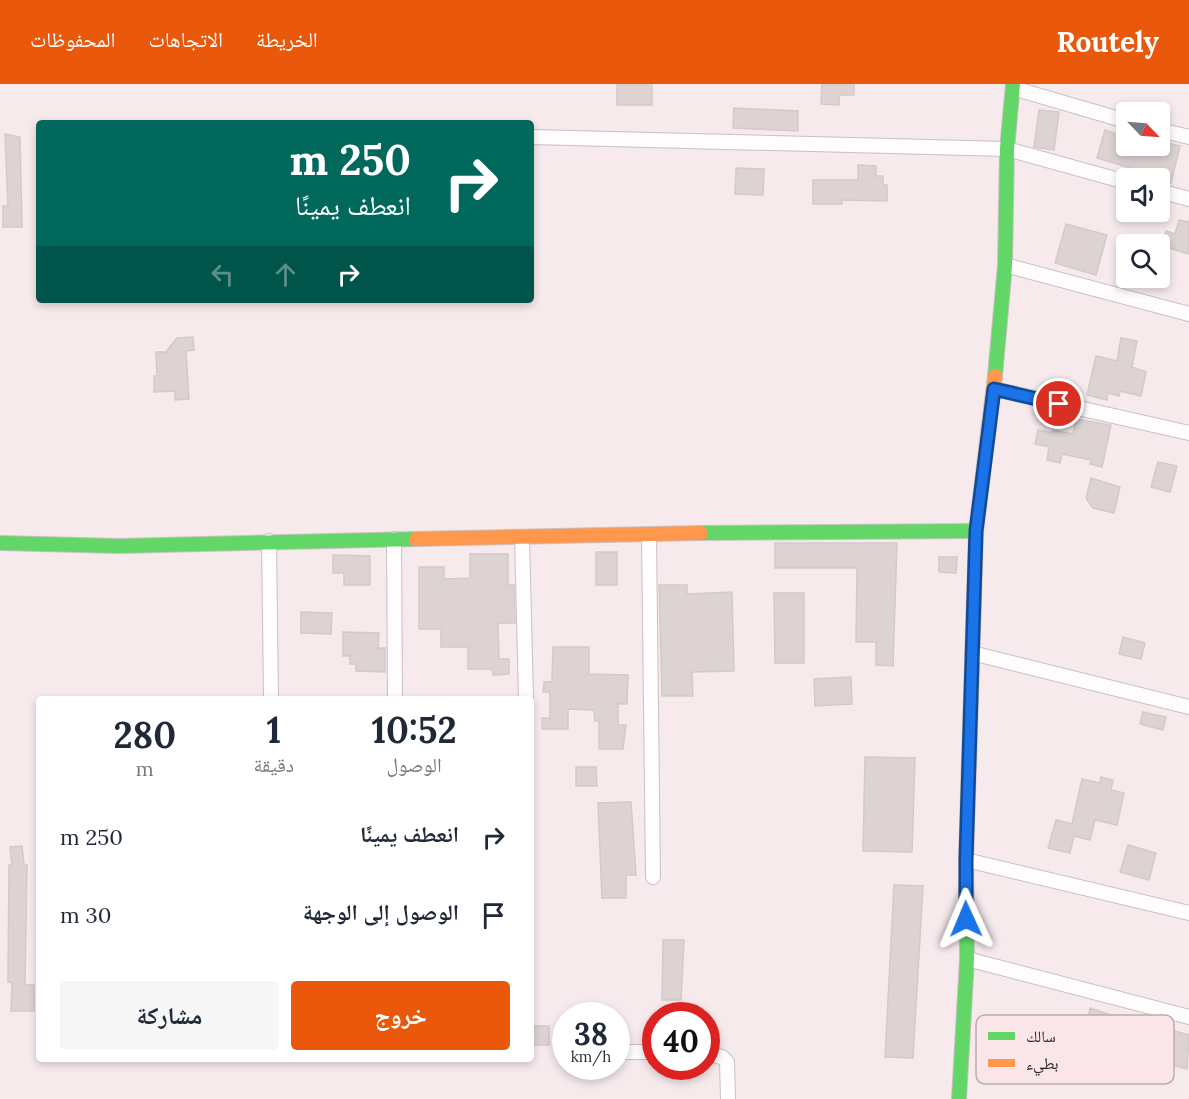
<!DOCTYPE html>
<html lang="ar">
<head>
<meta charset="utf-8">
<style>
  body { margin:0; font-family:Lora,"Noto Naskh Arabic",serif; background:#f6f6f7; color:#1f2937; direction:rtl; height:100vh; display:flex; flex-direction:column; font-size:22px; white-space:nowrap }
  * { box-sizing:border-box; margin:0 }
  p { font-size:20px; color:#747a83 }
  .icon { flex:none; width:33px; height:33px; fill:none; stroke:currentColor; stroke-width:2; stroke-linecap:round; stroke-linejoin:round }
  .map { position:relative; flex:1; overflow:hidden; direction:ltr }
  .side { position:absolute; left:36px; top:612px; width:498px; height:366px; display:flex; flex-direction:column; background:#fff; border-radius:6px; box-shadow:0 3px 9px #0003; direction:rtl }
  .side>* { flex:none }
  .top-card { position:absolute; left:36px; top:36px; width:498px; height:183px; border-radius:6px; box-shadow:0 3px 9px #0003; direction:rtl; background:#00695c; color:#fff; overflow:hidden }
  .needle { width:39px; rotate:115deg }
  .tools { position:absolute; left:1116px; top:18px; display:grid; gap:12px }
  .tools a { display:grid; place-items:center; width:54px; height:54px; border-radius:6px; background:#fff; box-shadow:0 3px 9px #0003; font-size:30px }
  .speed { position:absolute; left:552px; top:918px; display:flex; gap:12px; font-size:30px; font-weight:700; text-align:center }
  .speed>* { display:grid; place-content:center; width:78px; height:78px; border-radius:50%; background:#fff; box-shadow:0 3px 9px #0003; line-height:1 }
  .speed small { font-size:15px; font-weight:400 }
  .speed .limit { border:9px solid #d22; background:#fff; color:#111 }
  .pin { position:absolute; display:grid; place-items:center; width:51px; height:51px; color:#fff; margin:-26px; border:3px solid #fff; border-radius:50%; box-shadow:0 2px 6px #0007 }
  .me { position:absolute; width:66px; margin:-33px; rotate:359deg; stroke-linejoin:round; filter:drop-shadow(0 0 4px #0008) }
  .turn { display:flex; align-items:center; gap:21px; height:126px; padding:0 24px; font-size:27px }
  .turn .icon { width:78px; height:78px; stroke-width:2.5 }
  .turn b { display:block; font-size:42px; line-height:51px }
  .lanes { display:flex; align-items:center; height:57px; padding:0 24px; background:#0003; justify-content:center; gap:30px; direction:ltr }
  .lanes .off { opacity:.35 }
  .eta { display:flex; justify-content:space-evenly; align-items:center; height:102px; text-align:center }
  .eta b { font-size:36px; font-weight:700; line-height:42px }
  .button { display:flex; gap:12px; margin-top:auto; padding:12px 24px }
  .button a { flex:1; height:69px; border-radius:6px; background:#ea580c; color:#fff; font-size:24px; font-weight:700; line-height:69px; text-align:center }
  .button a+a { background:#f6f6f7; color:#1f2937 }
  ul { padding:0; list-style:none }
  li { display:flex; align-items:center; gap:18px; height:78px; padding:0 24px }
  li div { flex:1 }
  li b { display:block; font-size:22px }
  li em { font-style:normal }
  header { display:flex; align-items:center; gap:36px; box-sizing:border-box; height:84px; padding:0 30px; background:#ea580c; color:#fff }
  header strong { font-size:28px }
  nav { display:flex; gap:33px; margin-inline-start:auto; font-size:21px }
  .map>svg:first-child { display:block }
  .building { fill:#dcd3d2; stroke:#d3caca; stroke-width:1.5 }
  .lines { fill:none; stroke-linecap:round; stroke-linejoin:round }
  .street-casing { stroke:#c9c0c2; stroke-width:16 }
  .fast-casing { stroke:#c9c0c2; stroke-width:16 }
  .slow-casing { stroke:#c9c0c2; stroke-width:16 }
  .street { stroke:#fefcfc; stroke-width:14 }
  .fast { stroke:#63d668; stroke-width:14 }
  .slow { stroke:#ff974d; stroke-width:14 }
  .route-casing { stroke:#114b97; stroke-width:15 }
  .route { stroke:#1a73e8; stroke-width:10 }
  .key { fill:#fae6e8; stroke:#bcacad; stroke-width:1.5 }
  .key-label { font-size:16px; fill:#2a2324 }
</style>
</head>
<body>
<header>
<strong>Routely</strong>
<nav><a>الخريطة</a><a>الاتجاهات</a><a>المحفوظات</a></nav>
</header>
<div class="map">
<svg width="1189" height="1015" viewBox="0 0 1189 1015">
  <rect width="100%" height="100%" fill="#f6eaec"/>
  <g class="building">
    <rect x="617" y="0" width="35" height="21"/>
    <polygon points="822,0 854,0 854,11 839,11 839,21 821,20"/>
    <polygon points="734,24 798,27 798,47 733,44"/>
    <polygon points="1039,26 1059,28 1054,66 1034,63"/>
    <polygon points="1105,46 1126,53 1126,62 1160,62 1160,57 1180,62 1171,99 1136,90 1137,86 1097,74"/>
    <polygon points="5,50 20,53 22,143 3,143 3,122 8,122"/>
    <polygon points="858,81 876,82 876,92 883,92 883,101 887,101 887,117 842,116 842,120 813,120 813,96 858,96"/>
    <polygon points="736,84 764,85 763,111 735,110"/>
    <polygon points="1179,136 1189,138 1189,170 1161,162 1166,147 1175,150"/>
    <polygon points="1066,140 1107,151 1096,191 1055,179"/>
    <polygon points="193,253 194,266 186,267 189,315 175,316 175,307 154,308 154,292 157,292 156,268 166,268 177,254"/>
    <polygon points="1121,254 1137,257 1132,283 1146,288 1141,312 1120,307 1119,312 1108,309 1107,316 1087,311 1096,272 1117,277"/>
    <polygon points="1076,335 1111,341 1102,383 1090,380 1091,376 1062,370 1060,379 1047,376 1049,363 1035,360 1038,346 1052,349 1053,346 1073,350"/>
    <polygon points="1158,378 1177,382 1170,408 1151,403"/>
    <polygon points="1091,394 1120,403 1114,429 1093,424 1086,414"/>
    <polygon points="775,459 897,459 893,582 876,581 876,558 856,558 857,484 775,484"/>
    <rect x="596" y="468" width="21" height="33"/>
    <polygon points="470,470 508,470 508,501 514,501 515,539 498,539 499,575 509,575 509,590 493,591 492,585 468,585 468,563 441,563 441,545 419,545 419,483 444,483 444,495 470,494"/>
    <polygon points="333,471 370,472 370,501 344,501 344,489 333,489"/>
    <polygon points="939,473 957,473 956,489 939,488"/>
    <polygon points="659,501 687,501 687,510 732,508 734,587 692,588 693,612 662,612"/>
    <polygon points="774,509 804,509 804,579 775,579"/>
    <polygon points="301,528 332,529 331,550 301,549"/>
    <polygon points="343,548 379,549 378,564 385,564 385,588 356,587 356,580 350,580 350,572 343,572"/>
    <polygon points="1123,553 1145,559 1141,575 1119,570"/>
    <polygon points="553,563 589,563 589,590 628,591 627,620 618,620 618,641 626,641 623,665 599,665 599,637 595,637 594,626 568,625 568,645 542,645 542,634 550,634 550,608 543,608 544,598 552,598"/>
    <polygon points="851,593 852,620 815,622 814,595"/>
    <polygon points="1143,628 1166,633 1163,646 1140,640"/>
    <polygon points="865,673 915,674 912,768 863,767"/>
    <polygon points="576,683 596,683 597,702 576,702"/>
    <polygon points="1101,693 1113,696 1111,706 1124,709 1117,741 1095,736 1090,756 1074,752 1070,769 1048,764 1056,736 1072,740 1082,695 1100,699"/>
    <polygon points="631,718 636,791 626,791 626,814 602,814 598,719"/>
    <polygon points="1128,761 1156,769 1149,796 1120,788"/>
    <polygon points="22,762 24,781 27,781 25,901 34,901 34,927 11,927 12,899 8,898 9,781 12,781 10,763"/>
    <polygon points="894,801 923,802 913,974 885,973"/>
    <polygon points="663,856 684,856 681,916 662,916"/>
    <polygon points="1090,924 1138,940 1139,937 1189,951 1187,985 1117,967 1118,961 1084,952"/>
    <rect x="531" y="942" width="18" height="19"/>
  </g>
  <g class="lines">
    <defs>
      <g id="street">
        <polyline points="1013,4 1126,37"/>
        <polyline points="1160,46 1189,53"/>
        <polyline points="531,53 1007,65 1126,98"/>
        <polyline points="1160,107 1189,115"/>
        <polyline points="1005,181 1189,230"/>
        <polyline points="994,305 1189,349"/>
        <polyline points="649,451 653,793"/>
        <polyline points="522,453 526,615"/>
        <polyline points="394,455 395,615"/>
        <polyline points="269,457 271,615"/>
        <polyline points="972,569 1189,623"/>
        <polyline points="966,776 1189,829"/>
        <polyline points="967,875 1189,933"/>
        <polyline points="616,968 656,968"/>
        <polyline points="706,969 722,973 727,978 728,1015"/>
      </g>
      <g id="fast">
        <polyline points="995,292 1005,181 1007,65 1013,0"/>
        <polyline points="701,449 976,447"/>
        <polyline points="0,459 119,462 416,455"/>
        <polyline points="959,1015 967,875 966,776 970,643"/>
      </g>
      <g id="slow">
        <polyline points="416,455 701,449"/>
        <polyline points="970,643 976,447 995,292"/>
      </g>
    </defs>
    <use href="#street" class="street-casing"/>
    <use href="#fast" class="fast-casing"/>
    <use href="#slow" class="slow-casing"/>
    <use href="#street" class="street"/>
    <use href="#fast" class="fast"/>
    <use href="#slow" class="slow"/>
  </g>
  <g class="lines">
    <defs>
      <polyline id="route" points="966,835 966,776 976,447 994,305 1059,320"/>
    </defs>
    <use href="#route" class="route-casing"/>
    <use href="#route" class="route"/>
  </g>
  <rect x="976" y="931" width="198" height="69" rx="9" class="key"/>
  <rect x="988" y="948" width="27" height="8" fill="#63d668"/>
  <rect x="988" y="975" width="27" height="8" fill="#ff974d"/>
  <g class="key-label">
    <text x="1026" y="958">سالك</text>
    <text x="1026" y="985">بطيء</text>
  </g>
</svg>
<div class="tools">
<a><svg class="needle" viewBox="-14 -14 28 28"><path d="M0-13l5 13h-10z" fill="#e53935"/><path d="M0 13l5-13h-10z" fill="#747a83"/></svg></a>
<a><svg class="icon" aria-label="sound" viewBox="0 0 24 24"><path d="M4 9h4l5-4v14l-5-4H4zM17 9q2 3 0 6"/></svg></a>
<a><svg class="icon" aria-label="search" viewBox="0 0 24 24"><circle cx="10" cy="10" r="6"/><path d="M15 15l6 6"/></svg></a>
</div>
<div class="speed"><div>38<small>km/h</small></div><div class="limit">40</div></div>
<div class="pin" style="left:1059px;top:320px;background:#d93025"><svg class="icon" aria-label="arrive" viewBox="0 0 24 24"><path d="M6 21V4h12l-3 4 3 4H6"/></svg></div>
<svg class="me" style="left:966px;top:835px" viewBox="-20 -20 40 40"><path d="M0-17L14 15 0 8-14 15z" fill="#1a73e8" stroke="#fff" stroke-width="4"/></svg>
<div class="top-card">
<div class="turn"><svg class="icon" aria-label="right" viewBox="0 0 24 24"><path d="M7 20v-9h11M14 6l5 5-5 5"/></svg><div><b>250 m</b>انعطف يمينًا</div></div>
<div class="lanes"><svg class="icon off" aria-label="left" viewBox="0 0 24 24"><path d="M17 20v-9H6M10 6l-5 5 5 5"/></svg><svg class="icon off" aria-label="ahead" viewBox="0 0 24 24"><path d="M12 20V5M6 11l6-6 6 6"/></svg><svg class="icon" aria-label="right" viewBox="0 0 24 24"><path d="M7 20v-9h11M14 6l5 5-5 5"/></svg></div>
</div>
<section class="side">
<div class="eta">
<div><b>10:52</b><p>الوصول</p></div>
<div><b>1</b><p>دقيقة</p></div>
<div><b>280</b><p>m</p></div>
</div>
<ul>
<li><svg class="icon" aria-label="right" viewBox="0 0 24 24"><path d="M7 20v-9h11M14 6l5 5-5 5"/></svg><div><b>انعطف يمينًا</b></div><em>250 m</em></li>
<li><svg class="icon" aria-label="arrive" viewBox="0 0 24 24"><path d="M6 21V4h12l-3 4 3 4H6"/></svg><div><b>الوصول إلى الوجهة</b></div><em>30 m</em></li>
</ul>
<div class="button"><a>خروج</a><a>مشاركة</a></div>
</section>
</div>
</body>
</html>
